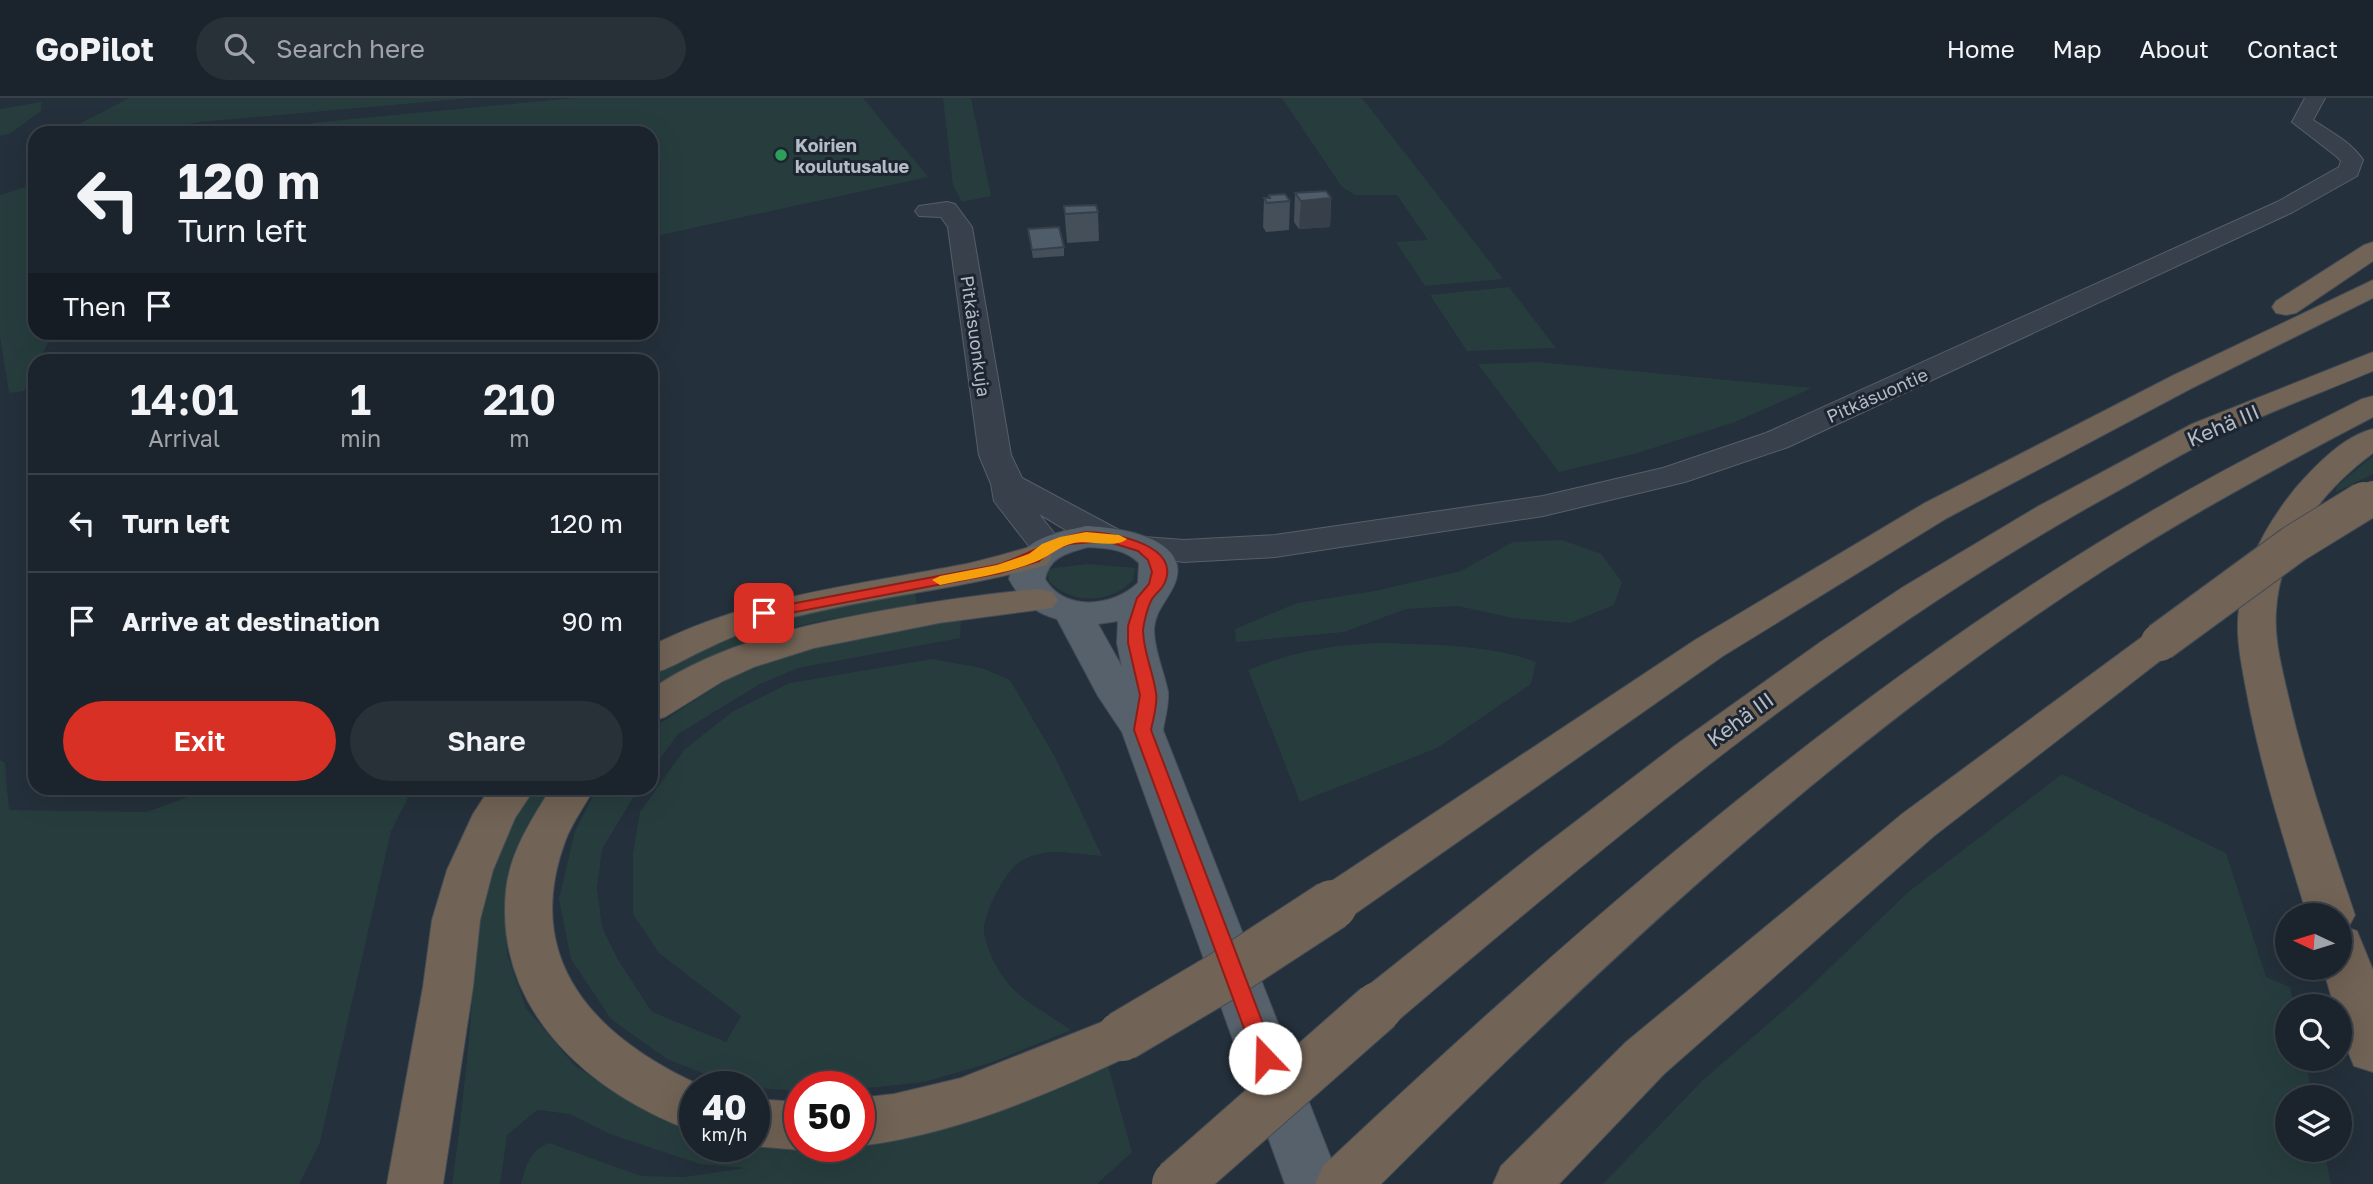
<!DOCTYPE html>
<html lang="en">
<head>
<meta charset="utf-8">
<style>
  body { margin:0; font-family:"Golos Text",sans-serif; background:#283038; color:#f1f3f6; height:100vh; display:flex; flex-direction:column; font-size:26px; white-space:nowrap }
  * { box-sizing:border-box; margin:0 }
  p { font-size:23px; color:#a0a4a9 }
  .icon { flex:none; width:38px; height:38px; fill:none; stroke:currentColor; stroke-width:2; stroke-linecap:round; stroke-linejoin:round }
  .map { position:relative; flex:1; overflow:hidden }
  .details { position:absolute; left:28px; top:256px; width:630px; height:441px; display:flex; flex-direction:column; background:#1b242c; border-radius:21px; box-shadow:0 7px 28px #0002,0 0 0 2px #394148 }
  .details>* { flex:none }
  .top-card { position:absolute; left:28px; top:28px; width:630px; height:214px; border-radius:21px; box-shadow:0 7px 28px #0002,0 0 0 2px #394148; background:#1b242c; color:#f1f3f6; overflow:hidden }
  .needle { width:46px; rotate:274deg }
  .fabs { position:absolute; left:2275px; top:805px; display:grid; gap:14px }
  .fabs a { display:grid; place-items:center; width:77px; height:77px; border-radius:50%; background:#1b242c; box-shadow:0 7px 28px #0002,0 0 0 2px #394148; font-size:35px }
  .speed { position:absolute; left:679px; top:973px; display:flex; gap:14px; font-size:35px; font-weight:700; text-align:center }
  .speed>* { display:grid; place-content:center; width:91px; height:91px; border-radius:50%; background:#1b242c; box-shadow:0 7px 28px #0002,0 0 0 2px #394148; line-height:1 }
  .speed small { font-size:18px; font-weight:400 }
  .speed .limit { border:10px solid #d22; background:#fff; color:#111 }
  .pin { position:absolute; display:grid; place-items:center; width:60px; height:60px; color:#fff; margin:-30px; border-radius:14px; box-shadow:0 4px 10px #0006 }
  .me { position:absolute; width:77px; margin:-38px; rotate:339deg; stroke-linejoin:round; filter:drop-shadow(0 0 5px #0008) }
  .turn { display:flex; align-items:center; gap:24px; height:147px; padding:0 35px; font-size:32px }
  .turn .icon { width:91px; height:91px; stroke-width:2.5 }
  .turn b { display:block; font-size:49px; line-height:60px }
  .then { display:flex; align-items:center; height:66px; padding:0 35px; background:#0003; gap:14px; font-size:26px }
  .eta { display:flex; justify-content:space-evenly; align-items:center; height:119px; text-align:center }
  .eta b { font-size:42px; font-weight:600; line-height:49px }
  .action { display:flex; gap:14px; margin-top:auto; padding:14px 35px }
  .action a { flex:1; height:80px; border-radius:42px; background:#d93025; color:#fff; font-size:28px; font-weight:600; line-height:80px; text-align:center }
  .action a+a { background:#283038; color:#f1f3f6 }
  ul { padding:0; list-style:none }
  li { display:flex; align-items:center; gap:21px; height:98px; padding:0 35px; border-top:2px solid #394148 }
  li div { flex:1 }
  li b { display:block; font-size:26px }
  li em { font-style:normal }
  header { display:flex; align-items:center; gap:42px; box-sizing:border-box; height:98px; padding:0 35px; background:#1b242c; border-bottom:2px solid #394148 }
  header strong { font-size:33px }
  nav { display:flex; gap:38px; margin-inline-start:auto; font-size:24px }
  .search { width:490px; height:63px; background:#283038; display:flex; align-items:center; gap:18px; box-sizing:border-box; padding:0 24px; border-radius:38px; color:#a0a4a9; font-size:26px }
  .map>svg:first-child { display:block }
  .green { fill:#273d3d }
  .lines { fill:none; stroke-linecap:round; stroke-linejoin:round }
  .minor-casing { stroke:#565f69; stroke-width:2 }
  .major-casing { stroke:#444d57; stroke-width:2 }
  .highway-casing { stroke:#434c56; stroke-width:2 }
  .minor { fill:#38414b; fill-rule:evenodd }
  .major { fill:#56616b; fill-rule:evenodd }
  .highway { fill:#716355; fill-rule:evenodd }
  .highway-bridge-far2-casing { stroke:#434c56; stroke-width:32; stroke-linecap:butt }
  .highway-bridge-far1-casing { stroke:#434c56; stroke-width:40; stroke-linecap:butt }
  .highway-bridge-casing { stroke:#434c56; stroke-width:52; stroke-linecap:butt }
  .highway-bridge-far2 { stroke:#716355; stroke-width:30 }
  .highway-bridge-far1 { stroke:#716355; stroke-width:38 }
  .highway-bridge { stroke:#716355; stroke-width:50 }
  .wall { fill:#444f5a }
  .shaded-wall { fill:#37404a }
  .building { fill:#4f5c69; stroke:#37404a; stroke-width:2 }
  .route { fill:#d93025; stroke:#8d1f18; stroke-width:2 }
  .slow { fill:#f59e0b }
  .leisure-dot { fill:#2e9e5b; stroke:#1d2630; stroke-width:2.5 }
  .labels { text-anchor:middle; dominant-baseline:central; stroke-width:6; stroke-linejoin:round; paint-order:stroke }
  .far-poi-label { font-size:18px; font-weight:bold; fill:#b3bcc7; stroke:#1d2630; text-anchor:start }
  .far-street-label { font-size:18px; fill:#b3bcc7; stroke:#1d2630 }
  .street-label { font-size:21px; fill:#b3bcc7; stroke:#1d2630 }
</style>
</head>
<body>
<header>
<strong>GoPilot</strong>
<div class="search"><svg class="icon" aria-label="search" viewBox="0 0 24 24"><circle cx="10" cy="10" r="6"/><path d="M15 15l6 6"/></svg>Search here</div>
<nav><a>Home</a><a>Map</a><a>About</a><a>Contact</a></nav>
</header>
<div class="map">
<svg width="2373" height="1086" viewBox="0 0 2373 1086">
  <rect width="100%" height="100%" fill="#24303b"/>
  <g class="green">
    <polygon points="129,0 471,0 200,24 144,35 62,35"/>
    <polygon points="574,0 863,0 928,79 651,139 651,35 345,35 310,25"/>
    <polygon points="943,0 971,0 991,98 962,104 953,87"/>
    <polygon points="1282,0 1362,0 1503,181 1425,188 1396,144 1428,142 1397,97 1355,97 1342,89"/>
    <polygon points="41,4 41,13 11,35 0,38 0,11"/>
    <polygon points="35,86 35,234 53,235 39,262 35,262 35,271 24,293 9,295 0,239 0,97"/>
    <polygon points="1509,189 1556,250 1467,253 1430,197"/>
    <polygon points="1538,264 1812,290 1735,324 1634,356 1559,374 1478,266"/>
    <polygon points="2373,358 2373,376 2336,394 2337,388"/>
    <polygon points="1562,442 1601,456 1622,484 1614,507 1570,525 1513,520 1458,508 1406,511 1344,534 1236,544 1235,531 1297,505 1375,493 1461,473 1513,444"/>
    <path d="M1089,466L1135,470L1133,482C1111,506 1072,507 1049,483L1048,473L1053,470Z"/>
    <path d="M915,495L917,507C860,516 801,523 747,544C714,558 682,576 651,594V574L733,534L834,509Z"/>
    <polygon points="961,521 960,540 798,570 760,586 678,636 651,673 651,631 729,580 813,548"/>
    <path d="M1381,545C1432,547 1487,546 1536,564L1531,586L1437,650L1300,704L1248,572C1296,553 1330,547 1381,545Z"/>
    <path d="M932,561L982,570L1010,582L1056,661L1102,758C1077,756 1046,749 1023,762C1006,770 986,811 984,830C983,845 997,872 1007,884C1023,904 1050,917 1071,932L993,964L924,984L859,991V989H800V993L737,989L667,961L611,921L571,861L559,801L575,733L597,690H639L602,751L597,790L602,829L618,862L652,914L726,944L741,918L659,855L633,816V755L640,714L684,652L732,614L790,585Z"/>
    <polygon points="0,662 5,665 9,712 147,714 212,690 413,690 391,733 320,1044 299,1086 0,1086"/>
    <polygon points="2062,676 2226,755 2266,879 2290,889 2294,908 2287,908 2287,961 2305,961 2313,999 2287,999 2287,1052 2324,1052 2331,1086 1603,1086 1702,983 1807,892 1907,795"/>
    <path d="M526,690H553L541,709L516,764L506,820L507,856L526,910L575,968L636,1006L695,1024V1048H754V1040L800,1048H859V1043L984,1014L1108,968L1132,1054L1097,1086H521C526,1067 530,1053 549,1045L641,1078L684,1079L746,1070L700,1066L610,1036L570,1016L537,1012L507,1037L500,1086H452C459,1038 464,991 469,942C476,856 478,765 526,690Z"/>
  </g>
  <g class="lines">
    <defs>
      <g id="minor">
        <path d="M2305,0H2325L2313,22C2331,34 2351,44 2363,62L2357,78L2293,114L1788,349L1685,384L1543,418L1275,459L1184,464L1131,457L1125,450L1131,443L1143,439L1184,442L1275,437L1543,398L1663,370L1766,335L2277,104L2339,69L2341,63L2336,58L2292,24Z"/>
        <path d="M947,104L955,106L972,129L1011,357L1022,380L1119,432L1124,439L1119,446C1092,453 1063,429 1039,416L1065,449L1059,456L1047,460L1035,456L994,403L991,386L979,357L948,129L941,119L919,118L915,113L919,108Z"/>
      </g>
      <path id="major" d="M1086,428C1113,429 1189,438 1176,482C1171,499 1155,511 1154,531C1154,553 1164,573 1168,594C1169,606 1165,620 1163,632L1341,1086H1285L1122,634L1098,598L1057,521C1033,514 1021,503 1009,481C1018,441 1051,436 1086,428ZM1088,449C1107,450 1125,451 1139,465L1138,485C1113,509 1064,514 1045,481C1050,458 1068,455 1088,449ZM1118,523L1117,545L1122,569L1098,526Z"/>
      <g id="highway">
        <polygon points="2373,144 2373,163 2296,215 2286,217 2276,215 2272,209 2276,203 2364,147"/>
        <polygon points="2373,182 2373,200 2192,290 1947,420 1723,558 1349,820 1332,825 1315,820 1308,807 1315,794 1695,542 1923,406 2172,278"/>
        <path d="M2373,254V273C2320,295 2266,315 2214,340C2182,355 2152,374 2121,391C1856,536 1626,729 1396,924L1378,930L1360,924L1353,909L1360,894L1537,753L1677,646L1822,543L1903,489L2037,409L2192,326Z"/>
        <path d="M2373,298V319C2281,367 2191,416 2104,472C1837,644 1605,863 1381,1086H1315L1323,1068C1559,846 1802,631 2077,458C2169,400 2265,350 2362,301Z"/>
        <path d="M2373,331V355C2321,393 2280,448 2276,513C2274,540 2281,567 2287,593C2304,669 2330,743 2355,817L2348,830L2357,833L2373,872V974L2354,968C2345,948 2340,930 2340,908H2334L2323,870H2340V817H2307C2285,744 2261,671 2247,596C2242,568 2235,539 2239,511C2244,467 2267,426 2294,392C2314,369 2343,338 2373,331Z"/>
        <path d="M1034,448L1047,451L1052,459L1047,467C959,492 867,499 779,523C754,530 728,540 704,552C686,560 670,571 651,576V548C751,497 858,487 966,466C989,461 1011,454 1034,448Z"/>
        <path d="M1039,491L1052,494L1058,502L1052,510L939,525L814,550L754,569L723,583L665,619L651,623V591C724,542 812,525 897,510C944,502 991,495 1039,491Z"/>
        <polygon points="2160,532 2174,536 2179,544 2174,552 1934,738 1664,976 1559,1086 1493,1086 1501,1068 1626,944 1902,716 2146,536"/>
        <polygon points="490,690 535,690 515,720 493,772 480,822 473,889 443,1086 387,1086 423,889 432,822 447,772 473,716"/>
        <path d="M551,690H595C585,706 573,724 566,741C519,865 599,942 704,989H695V1034C590,996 494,913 506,792C510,754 532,721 551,690Z"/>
        <path d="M1122,916L1140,923L1148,938L1140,953C1050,995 959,1036 859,1048V1000L894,996L961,980Z"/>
        <polygon points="754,1001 800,1004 800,1048 811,1048 800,1052 752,1048 754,1048"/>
      </g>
    </defs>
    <use href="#minor" class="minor-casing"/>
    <use href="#major" class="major-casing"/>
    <use href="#highway" class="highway-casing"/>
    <use href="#minor" class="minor"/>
    <use href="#major" class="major"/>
    <use href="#highway" class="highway"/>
    <defs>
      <polyline id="highway-bridge-far2" points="2361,405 2373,398"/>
      <polyline id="highway-bridge-far1" points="2160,544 2294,446 2364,403"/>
      <g id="highway-bridge">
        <polyline points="1122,938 1220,880 1332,807"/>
        <polyline points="1177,1086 1378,909"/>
      </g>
    </defs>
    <use href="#highway-bridge-far2" class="highway-bridge-far2-casing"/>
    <use href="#highway-bridge-far1" class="highway-bridge-far1-casing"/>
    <use href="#highway-bridge" class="highway-bridge-casing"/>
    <use href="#highway-bridge-far2" class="highway-bridge-far2"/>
    <use href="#highway-bridge-far1" class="highway-bridge-far1"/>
    <use href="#highway-bridge" class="highway-bridge"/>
  </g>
  <g class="wall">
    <polygon points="1295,95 1331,100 1330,129 1299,131 1294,124"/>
    <polygon points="1269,97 1290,103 1289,132 1266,134 1263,129 1264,100 1268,100"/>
    <polygon points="1064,108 1098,114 1099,143 1067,145"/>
    <polygon points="1028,131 1064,149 1064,158 1033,160"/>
  </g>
  <polygon class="shaded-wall" points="1331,100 1330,129 1299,131 1301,103"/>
  <g class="building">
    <polygon points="427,30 426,35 410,35 411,32"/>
    <polygon points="1326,93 1331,100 1301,103 1295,95"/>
    <polygon points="1285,96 1290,103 1267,105 1264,100 1270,100 1269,97"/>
    <polygon points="1096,107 1098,114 1065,116 1064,108"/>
    <polygon points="1059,129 1064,149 1032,152 1028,131"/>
  </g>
  <path class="route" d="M1086,434C1111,434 1186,447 1163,488C1160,493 1155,496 1152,501C1148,508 1144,523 1143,532C1143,553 1153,573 1156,595C1158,606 1153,621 1151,632L1276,960L1273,966L1265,969L1258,966L1255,960L1134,632L1140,597L1128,545V528L1137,500L1149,486L1152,474L1148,462L1138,453L1106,443L1069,446L1052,452L1039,463L1000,475L764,520L756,515L764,511L997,467C1028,457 1053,440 1086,434Z"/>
  <path class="slow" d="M1086,434L1119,437L1127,441C1116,451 1089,442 1074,445C1059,448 1049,459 1035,464C1005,476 972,480 940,487L932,482L940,478L997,467L1029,456L1042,446L1060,439Z"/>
  <circle class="leisure-dot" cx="781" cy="57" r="7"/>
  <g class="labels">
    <g class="far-poi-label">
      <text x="795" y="47">Koirien<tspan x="795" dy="21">koulutusalue</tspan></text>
    </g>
    <g class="far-street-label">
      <text transform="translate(976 238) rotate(82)">Pitkäsuonkuja</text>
      <text transform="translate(1877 297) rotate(-24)">Pitkäsuontie</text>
    </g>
    <g class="street-label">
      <text transform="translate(2223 327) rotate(-23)">Kehä III</text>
      <text transform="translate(1740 621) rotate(-36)">Kehä III</text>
    </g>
  </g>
</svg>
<div class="fabs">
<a><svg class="needle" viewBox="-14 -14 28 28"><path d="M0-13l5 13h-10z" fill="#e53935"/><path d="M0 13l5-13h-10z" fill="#a0a4a9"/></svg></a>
<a><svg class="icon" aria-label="search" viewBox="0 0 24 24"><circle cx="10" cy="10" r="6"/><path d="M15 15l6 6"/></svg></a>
<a><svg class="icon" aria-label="layers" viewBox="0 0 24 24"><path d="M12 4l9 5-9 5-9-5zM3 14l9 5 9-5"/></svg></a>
</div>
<div class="speed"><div>40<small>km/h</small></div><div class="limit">50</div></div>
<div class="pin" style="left:764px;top:515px;background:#d93025"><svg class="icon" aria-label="arrive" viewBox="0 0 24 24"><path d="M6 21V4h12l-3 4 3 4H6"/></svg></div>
<svg class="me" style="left:1265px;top:960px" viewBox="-20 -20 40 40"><circle r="19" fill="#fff"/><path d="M0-13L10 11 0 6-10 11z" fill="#d93025"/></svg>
<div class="top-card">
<div class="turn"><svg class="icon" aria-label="left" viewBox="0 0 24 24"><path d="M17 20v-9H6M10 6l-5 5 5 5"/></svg><div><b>120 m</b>Turn left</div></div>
<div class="then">Then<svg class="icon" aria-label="arrive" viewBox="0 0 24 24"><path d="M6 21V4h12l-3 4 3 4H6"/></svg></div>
</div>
<section class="details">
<div class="eta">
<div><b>14:01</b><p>Arrival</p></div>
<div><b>1</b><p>min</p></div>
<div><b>210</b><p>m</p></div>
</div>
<ul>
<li><svg class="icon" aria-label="left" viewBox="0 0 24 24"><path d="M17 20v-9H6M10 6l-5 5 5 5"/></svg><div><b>Turn left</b></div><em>120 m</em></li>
<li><svg class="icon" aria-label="arrive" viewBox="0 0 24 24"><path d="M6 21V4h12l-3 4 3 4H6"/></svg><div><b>Arrive at destination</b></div><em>90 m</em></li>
</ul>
<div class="action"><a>Exit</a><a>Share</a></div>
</section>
</div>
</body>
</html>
